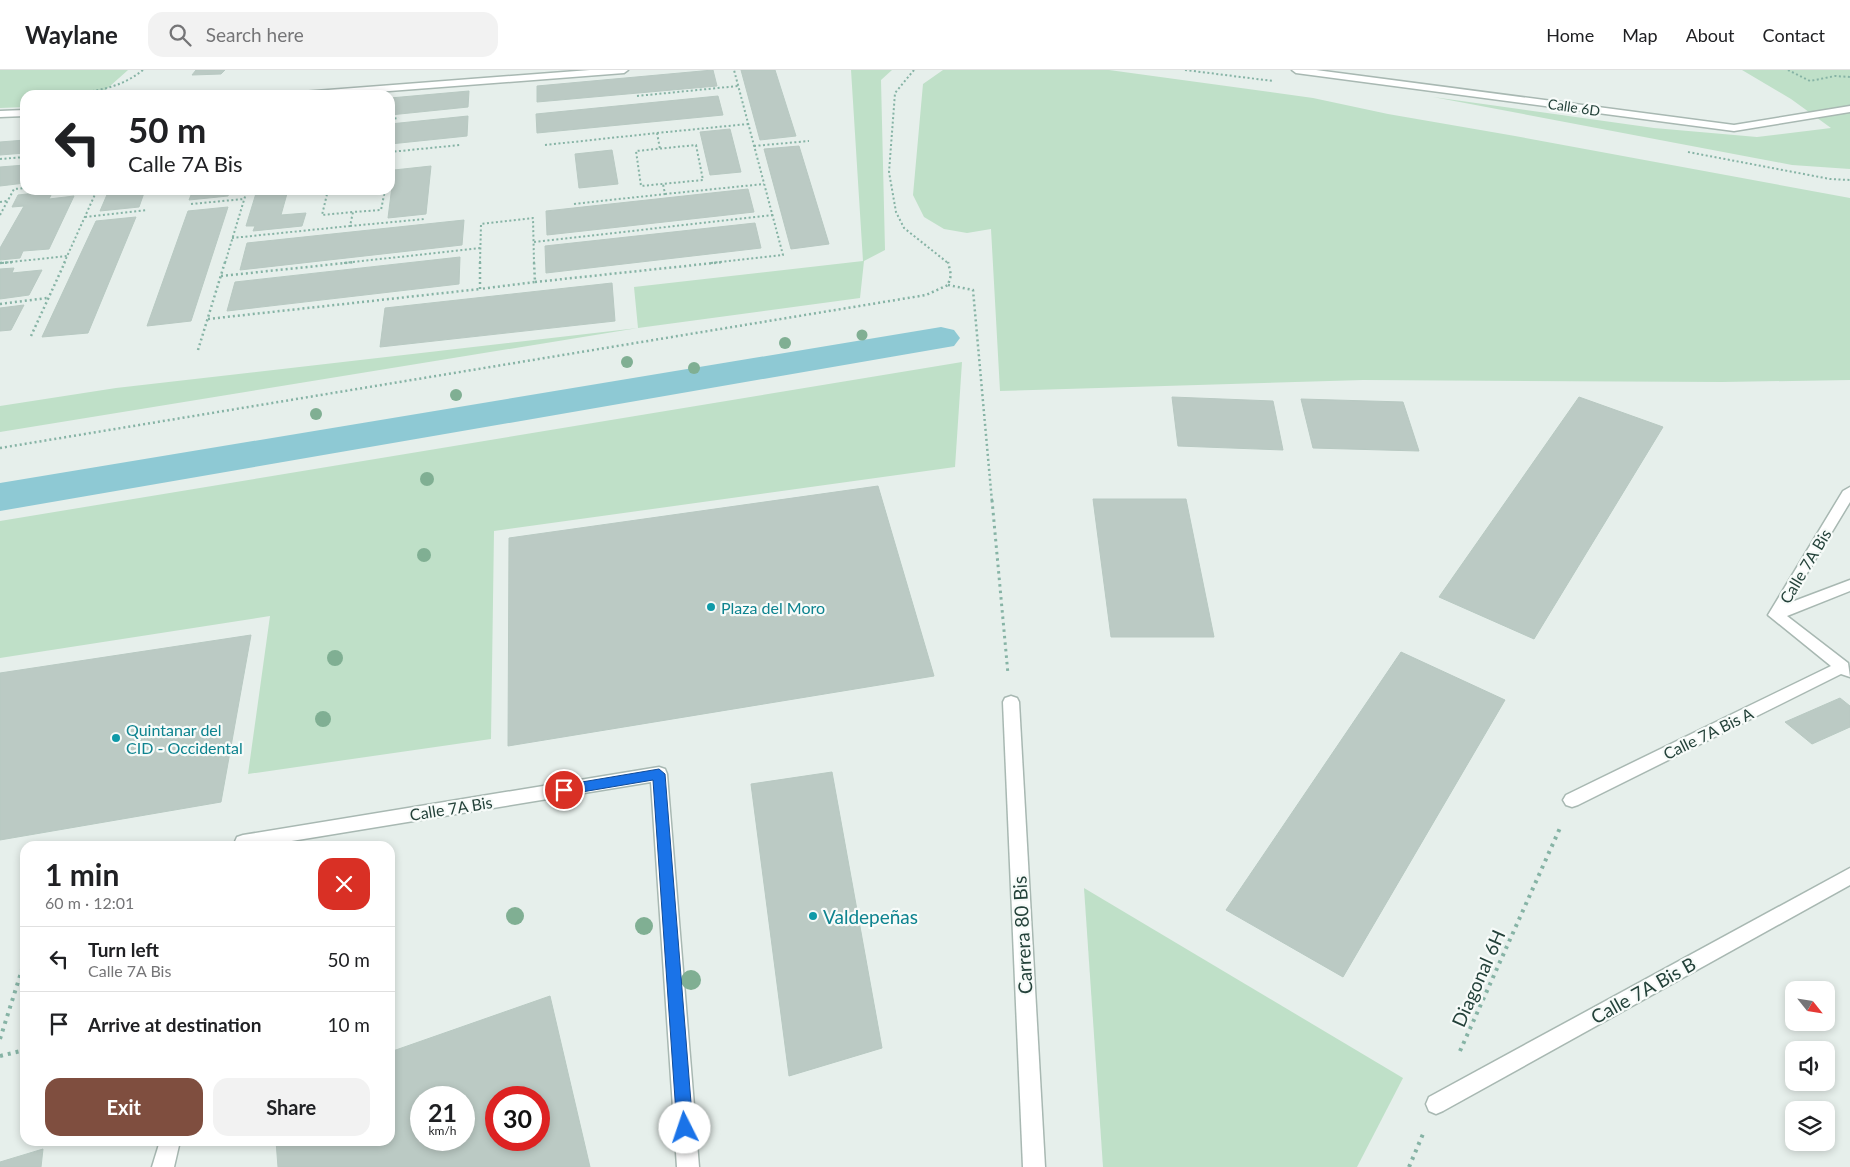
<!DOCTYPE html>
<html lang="en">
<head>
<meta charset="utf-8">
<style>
  body { margin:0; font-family:Lato,sans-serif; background:#f2f2f2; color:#202124; height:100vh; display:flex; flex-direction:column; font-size:19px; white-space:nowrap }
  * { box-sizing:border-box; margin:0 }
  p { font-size:16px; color:#757577 }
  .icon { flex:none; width:28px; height:28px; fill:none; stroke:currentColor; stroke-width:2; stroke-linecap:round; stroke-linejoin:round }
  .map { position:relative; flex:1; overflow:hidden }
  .panel { position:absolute; left:20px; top:771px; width:375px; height:305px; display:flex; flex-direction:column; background:#fff; border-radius:15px; box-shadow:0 2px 8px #0003 }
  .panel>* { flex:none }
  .top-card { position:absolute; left:20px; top:20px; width:375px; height:105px; border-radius:15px; box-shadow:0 2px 8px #0003; background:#fff; color:#202124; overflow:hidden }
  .needle { width:32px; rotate:120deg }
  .controls { position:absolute; left:1785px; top:911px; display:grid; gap:10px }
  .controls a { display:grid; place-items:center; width:50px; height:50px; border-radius:10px; background:#fff; box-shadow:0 2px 8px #0003; font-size:25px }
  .speed { position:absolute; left:410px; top:1016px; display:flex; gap:10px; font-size:25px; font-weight:700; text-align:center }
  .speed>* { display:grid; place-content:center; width:65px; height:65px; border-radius:50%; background:#fff; box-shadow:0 2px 8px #0003; line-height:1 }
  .speed small { font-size:12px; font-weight:400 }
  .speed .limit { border:8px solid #d22; background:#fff; color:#111 }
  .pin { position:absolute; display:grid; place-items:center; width:42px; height:42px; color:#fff; margin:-21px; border:2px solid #fff; border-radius:50%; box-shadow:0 1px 5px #0007 }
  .me { position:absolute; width:55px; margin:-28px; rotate:356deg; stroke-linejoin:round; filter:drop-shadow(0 0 4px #0008) }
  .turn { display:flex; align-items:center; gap:18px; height:105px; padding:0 25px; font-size:22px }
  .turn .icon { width:65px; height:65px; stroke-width:2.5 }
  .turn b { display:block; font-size:35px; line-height:42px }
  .round { display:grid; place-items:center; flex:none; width:52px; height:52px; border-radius:15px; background:#f2f2f2 }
  .summary { display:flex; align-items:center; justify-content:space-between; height:85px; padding:0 25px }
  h1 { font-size:30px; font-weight:700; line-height:38px }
  .primary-button { display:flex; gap:10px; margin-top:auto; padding:10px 25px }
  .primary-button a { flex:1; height:58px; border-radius:15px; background:#7f4e3f; color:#fff; font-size:20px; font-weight:700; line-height:58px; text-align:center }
  .primary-button a+a { background:#f2f2f2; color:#202124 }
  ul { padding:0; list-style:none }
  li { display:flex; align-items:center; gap:15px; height:65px; padding:0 25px; border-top:1px solid #e0e0e0 }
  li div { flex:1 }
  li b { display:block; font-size:19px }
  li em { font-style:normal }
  header { display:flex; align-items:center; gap:30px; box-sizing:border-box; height:70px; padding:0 25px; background:#fff; border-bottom:1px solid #e0e0e0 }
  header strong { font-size:24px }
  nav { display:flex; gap:28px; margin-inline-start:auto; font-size:18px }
  .search { width:350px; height:45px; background:#f2f2f2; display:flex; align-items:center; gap:12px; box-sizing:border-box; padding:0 18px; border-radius:15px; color:#757577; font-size:19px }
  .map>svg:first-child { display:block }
  .green { fill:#bfe0c8 }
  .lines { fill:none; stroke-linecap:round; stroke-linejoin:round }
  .canal { fill:#8ec9d4; fill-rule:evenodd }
  .building { fill:#bbcac4; stroke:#b8c9c2; fill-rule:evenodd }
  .minor-casing { stroke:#a8b8b2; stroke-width:3 }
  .path-far3 { stroke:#86b3a5; stroke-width:2; stroke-dasharray:2 2.5; stroke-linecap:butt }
  .path-far2 { stroke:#86b3a5; stroke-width:2.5; stroke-dasharray:2 3; stroke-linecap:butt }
  .path-far1 { stroke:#86b3a5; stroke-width:3; stroke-dasharray:2.5 4; stroke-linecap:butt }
  .path { stroke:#86b3a5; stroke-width:4; stroke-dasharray:3 5; stroke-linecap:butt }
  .minor { fill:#fff; fill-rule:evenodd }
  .tree { fill:#80af93 }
  .route { fill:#1a73e8; stroke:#114b97 }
  .culture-dot { fill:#0f9aa8; stroke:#f7fbf9; stroke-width:2 }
  .labels { text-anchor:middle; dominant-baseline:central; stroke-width:4.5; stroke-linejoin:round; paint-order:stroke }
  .far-street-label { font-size:14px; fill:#24423a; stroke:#f7fbf9 }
  .street-label { font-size:16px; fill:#24423a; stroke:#f7fbf9 }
  .culture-label { font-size:16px; fill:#0d838f; stroke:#f7fbf9; text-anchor:start }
  .near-culture-label { font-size:19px; fill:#0d838f; stroke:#f7fbf9; text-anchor:start }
  .near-street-label { font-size:19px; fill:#24423a; stroke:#f7fbf9 }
</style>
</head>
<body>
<header>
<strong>Waylane</strong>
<div class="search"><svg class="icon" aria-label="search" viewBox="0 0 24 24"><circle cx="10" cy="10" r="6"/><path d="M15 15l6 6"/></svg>Search here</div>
<nav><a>Home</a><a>Map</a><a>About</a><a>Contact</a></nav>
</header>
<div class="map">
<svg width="1850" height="1097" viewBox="0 0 1850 1097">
  <rect width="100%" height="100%" fill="#e6efeb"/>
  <g class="green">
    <polygon points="0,0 128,0 100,25 25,25 25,37 0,38"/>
    <polygon points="851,0 892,0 881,10 885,180 864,191 860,228 638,258 0,362 0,336 116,318 638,258 634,217 863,191"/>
    <polygon points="943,0 1109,0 1313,28 1388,44 1515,66 1850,128 1850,310 1722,312 1363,310 1000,321 991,159 967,163 944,159 924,147 913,125 923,14"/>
    <polygon points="1742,0 1850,0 1850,99 1792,95 1433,27 1654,58 1757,67 1831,58 1791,29"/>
    <polygon points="962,292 955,397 494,461 491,669 248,704 270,546 0,588 0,451"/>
    <polygon points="1084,818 1403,1008 1357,1097 1103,1097"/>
  </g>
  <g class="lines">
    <polygon class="canal" points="941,257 954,260 960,268 954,276 0,441 0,413"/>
  </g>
  <g class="building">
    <polygon points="196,0 225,0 221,4 192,5"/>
    <polygon points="713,0 717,16 537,32 537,16"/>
    <polygon points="741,0 775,0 796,66 760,70"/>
    <polygon points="469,21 468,37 390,45 390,28"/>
    <polygon points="718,26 723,45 537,63 536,44"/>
    <polygon points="468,46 467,66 390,74 390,54"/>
    <polygon points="730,59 741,102 710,105 700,62"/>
    <polygon points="25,70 25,83 0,85 0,72"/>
    <polygon points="799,76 829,174 791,179 764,79"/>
    <polygon points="612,80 618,114 579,118 575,84"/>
    <polygon points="25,95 25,113 0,116 0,97"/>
    <polygon points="431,96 426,144 388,148 394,100"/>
    <polygon points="748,119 754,142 547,165 546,141"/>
    <polygon points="109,120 145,120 139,137 100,141"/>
    <polygon points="193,120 230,120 228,126 189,130"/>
    <polygon points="257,120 288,120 281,145 306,143 302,156 253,161 255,156 246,156"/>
    <polygon points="53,121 49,129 74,126 49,179 23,181 20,188 0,190 0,178 24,136 12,137 18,125"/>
    <polygon points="228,137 191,251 147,256 188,141"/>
    <polygon points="136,147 88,263 42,267 96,151"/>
    <polygon points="464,150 462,175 240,200 247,173"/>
    <polygon points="755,153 761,178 546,203 545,176"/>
    <polygon points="460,187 459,214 227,241 235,212"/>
    <polygon points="14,198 12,203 42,200 29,225 0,229 0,199"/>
    <polygon points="612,213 615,251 380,277 385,238"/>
    <polygon points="24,235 11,260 0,261 0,238"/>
    <polygon points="1172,327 1273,331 1283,380 1178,376"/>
    <polygon points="1579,327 1663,357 1534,569 1439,527"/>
    <polygon points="1301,329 1403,332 1419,381 1313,378"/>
    <polygon points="878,416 934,606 508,676 509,468"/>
    <polygon points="1093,429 1186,429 1214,567 1111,567"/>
    <polygon points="251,565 221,732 0,770 0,603"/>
    <polygon points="1401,582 1505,630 1343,907 1226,840"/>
    <polygon points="1840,628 1850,636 1850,657 1812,674 1785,652"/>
    <polygon points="832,702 882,978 789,1006 751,714"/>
    <path d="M550,926L590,1097H278L276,1071H390V982ZM421,1028H464V1070H421ZM496,1028H539V1070H496Z"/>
    <polygon points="43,1079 41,1097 0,1097 0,1092"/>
  </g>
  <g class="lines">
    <defs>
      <g id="minor">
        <polygon points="590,0 628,0 624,3 337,25 297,25 302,22"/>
        <polygon points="1292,0 1316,0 1734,55 1850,36 1850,42 1734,61 1296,3"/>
        <polygon points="25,40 25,46 0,47 0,41"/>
        <polygon points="1850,417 1850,432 1789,533 1850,510 1850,521 1787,546 1848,593 1850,607 1841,604 1578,735 1572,737 1566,735 1563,730 1566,725 1831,596 1768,545 1843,421"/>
        <polygon points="1011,626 1017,628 1019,632 1045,1097 1023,1097 1003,632 1005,628"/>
        <polygon points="659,697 665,699 667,704 699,1097 677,1097 651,712 261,776 233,776 237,767 243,765"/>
        <polygon points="1850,798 1850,815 1443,1041 1436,1044 1429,1041 1426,1034 1429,1027"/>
        <polygon points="160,1071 180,1071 174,1097 152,1097"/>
      </g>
    </defs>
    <use href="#minor" class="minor-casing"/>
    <g class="path-far3">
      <polyline points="914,0 895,23 889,102 896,142 904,158 948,193"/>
      <polyline points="1185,0 1273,11"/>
      <polyline points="1788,0 1810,11 1835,6 1850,7"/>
      <path d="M56,25C88,22 117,21 143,0"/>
      <polyline points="637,26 738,16"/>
      <polyline points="390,49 399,48"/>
      <polyline points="657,63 748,54"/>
      <polyline points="545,75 657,63 660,79"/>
      <polygon points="696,75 703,110 641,116 636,81"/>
      <polyline points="754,76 809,71"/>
      <polyline points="390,82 460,75"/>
      <polyline points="1688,82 1830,109 1850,110"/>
      <polyline points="0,89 25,87"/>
      <polyline points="328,120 322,145 353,142"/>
      <polyline points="665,124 764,114"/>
      <polyline points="0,132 7,131"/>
      <polyline points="191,134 244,129"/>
      <polyline points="574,134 665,124 663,114"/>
      <polyline points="0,145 14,119 25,118"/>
      <polyline points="85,147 147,140"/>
      <polyline points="350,156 425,149"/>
      <polyline points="232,168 350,156 353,142 381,140 385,120"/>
      <polyline points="534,172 773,145"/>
      <polyline points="2,193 67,186"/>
      <polyline points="64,193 97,120"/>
      <polyline points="225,193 247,120"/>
      <polyline points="344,193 481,178"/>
      <polyline points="480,193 481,154 533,148 534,193"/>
      <polyline points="711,193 783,185 734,0"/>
    </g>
    <g class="path-far2">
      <polyline points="480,192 480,219 535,212 534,192"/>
      <polyline points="0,193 14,192"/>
      <polyline points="221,206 355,192"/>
      <polyline points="535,212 723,192"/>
      <polyline points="948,215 973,220 992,432"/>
      <polyline points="0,234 47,228"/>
      <polyline points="208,249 480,219"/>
      <polyline points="31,266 65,192"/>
      <polyline points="198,280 225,192"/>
      <polyline points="0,378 926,225 948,215 951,205 948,192"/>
    </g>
    <polyline class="path-far1" points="992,430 1008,604"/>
    <g class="path">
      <polyline points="0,969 25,890"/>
      <polyline points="1460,981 1560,758"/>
      <polyline points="0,986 25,980"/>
      <polyline points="1409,1097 1423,1064"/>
    </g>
    <use href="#minor" class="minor"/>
  </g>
  <g class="tree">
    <circle cx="862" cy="265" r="5.5"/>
    <circle cx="785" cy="273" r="6"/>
    <circle cx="627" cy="292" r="6"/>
    <circle cx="694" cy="298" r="6"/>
    <circle cx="456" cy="325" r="6"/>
    <circle cx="316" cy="344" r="6"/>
    <circle cx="427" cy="409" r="7"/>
    <circle cx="424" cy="485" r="7"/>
    <circle cx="335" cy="588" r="8"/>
    <circle cx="323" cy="649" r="8"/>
    <circle cx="515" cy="846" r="9"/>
    <circle cx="644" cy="856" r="9"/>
    <circle cx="691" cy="910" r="10"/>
  </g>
  <polygon class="route" points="659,699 665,704 693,1058 691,1063 685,1065 680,1063 677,1058 653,710 564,725 558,720 564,715"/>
  <g class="culture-dot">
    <circle cx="711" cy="537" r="5"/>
    <circle cx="116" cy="668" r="5"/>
    <circle cx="813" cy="846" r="5"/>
  </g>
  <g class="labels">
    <g class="far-street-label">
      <text transform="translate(1574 37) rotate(8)">Calle 6D</text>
    </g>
    <g class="street-label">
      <text transform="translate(1805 496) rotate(-59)">Calle 7A Bis</text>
      <text transform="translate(1708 663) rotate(-26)">Calle 7A Bis A</text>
      <text transform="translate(451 738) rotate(-9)">Calle 7A Bis</text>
    </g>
    <g class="culture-label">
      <text x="721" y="537">Plaza del Moro</text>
      <text x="126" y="659">Quintanar del<tspan x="126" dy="18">CID - Occidental</tspan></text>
    </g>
    <g class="near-culture-label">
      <text x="823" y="846">Valdepeñas</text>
    </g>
    <g class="near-street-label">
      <text transform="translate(1022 865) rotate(-93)">Carrera 80 Bis</text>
      <text transform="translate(1478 908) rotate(-66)">Diagonal 6H</text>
      <text transform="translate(1643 920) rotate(-29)">Calle 7A Bis B</text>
    </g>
  </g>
</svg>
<div class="controls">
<a><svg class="needle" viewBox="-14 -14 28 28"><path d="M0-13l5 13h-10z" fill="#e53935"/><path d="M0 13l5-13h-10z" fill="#757577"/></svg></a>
<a><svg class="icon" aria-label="sound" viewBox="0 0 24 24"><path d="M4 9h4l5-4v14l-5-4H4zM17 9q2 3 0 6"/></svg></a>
<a><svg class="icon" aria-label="layers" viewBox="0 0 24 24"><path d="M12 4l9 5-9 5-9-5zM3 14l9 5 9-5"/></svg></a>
</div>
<div class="speed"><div>21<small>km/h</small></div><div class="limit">30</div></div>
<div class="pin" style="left:564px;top:720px;background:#d93025"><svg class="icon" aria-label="arrive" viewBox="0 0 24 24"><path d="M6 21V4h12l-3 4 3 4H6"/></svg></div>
<svg class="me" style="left:685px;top:1058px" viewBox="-20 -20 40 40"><circle r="19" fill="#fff"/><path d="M0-13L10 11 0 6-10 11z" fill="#1a73e8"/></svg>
<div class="top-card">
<div class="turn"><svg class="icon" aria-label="left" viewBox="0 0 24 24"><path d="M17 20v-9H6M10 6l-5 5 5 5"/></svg><div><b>50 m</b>Calle 7A Bis</div></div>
</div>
<section class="panel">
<div class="summary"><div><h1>1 min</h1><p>60 m · 12:01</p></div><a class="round" style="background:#d93025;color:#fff"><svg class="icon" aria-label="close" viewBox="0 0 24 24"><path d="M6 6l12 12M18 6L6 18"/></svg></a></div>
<ul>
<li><svg class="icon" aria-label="left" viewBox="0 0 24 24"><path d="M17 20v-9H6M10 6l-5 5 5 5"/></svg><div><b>Turn left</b><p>Calle 7A Bis</p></div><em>50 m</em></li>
<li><svg class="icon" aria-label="arrive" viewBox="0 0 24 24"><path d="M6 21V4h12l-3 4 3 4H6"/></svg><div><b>Arrive at destination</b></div><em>10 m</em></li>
</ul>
<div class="primary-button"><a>Exit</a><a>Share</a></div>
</section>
</div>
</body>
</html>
